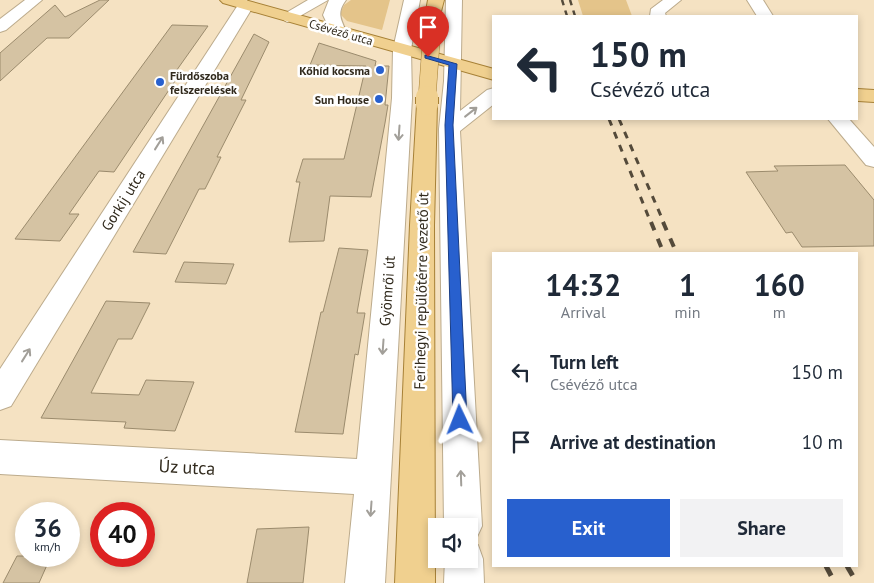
<!DOCTYPE html>
<html lang="en">
<head>
<meta charset="utf-8">
<style>
  body { margin:0; font-family:"PT Sans",sans-serif; background:#f2f2f3; color:#1f2937; height:100vh; display:flex; flex-direction:column; font-size:19px; white-space:nowrap }
  * { box-sizing:border-box; margin:0 }
  p { font-size:16px; color:#747a83 }
  .icon { flex:none; width:28px; height:28px; fill:none; stroke:currentColor; stroke-width:2; stroke-linecap:round; stroke-linejoin:round }
  .map { position:relative; flex:1; overflow:hidden }
  .details { position:absolute; left:492px; top:252px; width:366px; height:315px; display:flex; flex-direction:column; background:#fff; border-radius:0px; box-shadow:0 2px 8px #0003 }
  .details>* { flex:none }
  .guide { position:absolute; left:492px; top:15px; width:366px; height:105px; border-radius:0px; box-shadow:0 2px 8px #0003; background:#fff; color:#1f2937; overflow:hidden }
  .controls { position:absolute; left:428px; top:518px; display:grid; gap:10px }
  .controls a { display:grid; place-items:center; width:50px; height:50px; border-radius:0px; background:#fff; box-shadow:0 2px 8px #0003; font-size:25px }
  .speed { position:absolute; left:15px; top:502px; display:flex; gap:10px; font-size:25px; font-weight:700; text-align:center }
  .speed>* { display:grid; place-content:center; width:65px; height:65px; border-radius:50%; background:#fff; box-shadow:0 2px 8px #0003; line-height:1 }
  .speed small { font-size:12px; font-weight:400 }
  .speed .limit { border:8px solid #d22; background:#fff; color:#111 }
  .pin { position:absolute; display:grid; place-items:center; width:42px; height:42px; color:#fff; margin:-51px -21px; border-radius:50% 50% 50% 0; rotate:-45deg; box-shadow:0 0 5px #0007 }
  .pin .icon { rotate:45deg }
  .me { position:absolute; width:55px; margin:-28px; rotate:358deg; stroke-linejoin:round; filter:drop-shadow(0 0 4px #0008) }
  .turn { display:flex; align-items:center; gap:18px; height:105px; padding:0 15px; font-size:22px }
  .turn .icon { width:65px; height:65px; stroke-width:2.5 }
  .turn b { display:block; font-size:35px; line-height:42px }
  .eta { display:flex; justify-content:space-evenly; align-items:center; height:85px; text-align:center }
  .eta b { font-size:30px; font-weight:800; line-height:35px }
  .primary-button { display:flex; gap:10px; margin-top:auto; padding:10px 15px }
  .primary-button a { flex:1; height:58px; border-radius:0px; background:#2860ce; color:#fff; font-size:20px; font-weight:800; line-height:58px; text-align:center }
  .primary-button a+a { background:#f2f2f3; color:#1f2937 }
  ul { padding:0; list-style:none }
  li { display:flex; align-items:center; gap:15px; height:70px; padding:0 15px }
  li div { flex:1 }
  li b { display:block; font-size:19px }
  li em { font-style:normal }
  .map>svg:first-child { display:block }
  .green { fill:#e4c48a }
  .building { fill:#d5c3a3; stroke:#9b8b6d }
  .lines { fill:none; stroke-linecap:round; stroke-linejoin:round }
  .minor-casing { stroke:#bcab8c; stroke-width:2 }
  .major-casing { stroke:#a78136; stroke-width:2 }
  .minor { fill:#fff; fill-rule:evenodd }
  .major { fill:#f0d08f; fill-rule:evenodd }
  .rail-far3 { stroke:#544a3a; stroke-width:2.5; stroke-dasharray:5.5 5.5; stroke-linecap:butt }
  .rail-far2 { stroke:#544a3a; stroke-width:3; stroke-dasharray:7 7; stroke-linecap:butt }
  .rail-far1 { stroke:#544a3a; stroke-width:4; stroke-dasharray:9 9; stroke-linecap:butt }
  .rail { stroke:#544a3a; stroke-width:5; stroke-dasharray:11 11; stroke-linecap:butt }
  .major-bridge-far1-casing { stroke:#a78136; stroke-width:18; stroke-linecap:butt }
  .major-bridge-casing { stroke:#a78136; stroke-width:24; stroke-linecap:butt }
  .major-bridge-far1 { stroke:#f0d08f; stroke-width:17 }
  .major-bridge { stroke:#f0d08f; stroke-width:22 }
  .oneway { stroke:#a29f99 }
  .route { fill:#2860ce; stroke:#1a3e86 }
  .poi-dot { fill:#2860ce; stroke:#fff; stroke-width:2 }
  .labels { text-anchor:middle; dominant-baseline:central; stroke-width:5; stroke-linejoin:round; paint-order:stroke }
  .far-street-label { font-size:12px; fill:#312a1d; stroke:#fff }
  .far-poi-label { font-size:12px; font-weight:bold; fill:#312a1d; stroke:#fff; text-anchor:end }
  .street-label { font-size:15px; fill:#312a1d; stroke:#fff }
  .near-street-label { font-size:18px; fill:#312a1d; stroke:#fff }
</style>
</head>
<body>
<div class="map">
<svg width="874" height="583" viewBox="0 0 874 583">
  <rect width="100%" height="100%" fill="#f5e2c2"/>
  <g class="green">
    <polygon points="351,0 390,0 382,30 347,21 340,14 344,5"/>
    <polygon points="578,0 626,0 632,16 583,16"/>
  </g>
  <g class="building">
    <polygon points="100,0 109,0 69,38 47,38 0,81 0,53 55,5 65,17"/>
    <polygon points="172,25 208,26 174,74 179,75 114,172 99,171 69,214 79,214 60,241 15,239"/>
    <polygon points="254,34 269,42 241,100 246,100 217,157 221,157 205,189 199,189 166,254 133,252"/>
    <polygon points="319,43 376,61 375,66 389,66 385,105 388,105 385,123 371,197 330,196 324,241 289,242 300,182 296,182 303,159 344,159 366,66 310,65"/>
    <polygon points="845,165 874,200 874,246 802,247 792,232 786,233 746,172 778,171 774,166"/>
    <polygon points="339,248 368,250 357,313 365,313 358,355 355,354 343,434 295,432 321,312 323,312"/>
    <polygon points="184,262 234,264 226,284 175,282"/>
    <polygon points="106,301 150,303 132,339 118,339 91,393 139,395 146,380 194,382 175,431 124,428 126,422 41,418"/>
    <polygon points="309,527 303,583 247,583 257,529"/>
    <polygon points="17,556 51,556 39,583 3,583"/>
  </g>
  <g class="lines">
    <defs>
      <g id="minor">
        <polygon points="25,0 42,0 6,30 0,32 0,19"/>
        <polygon points="246,0 254,5 11,406 0,410 0,369 238,5"/>
        <polygon points="308,0 328,0 293,20 287,22 279,17"/>
        <path d="M329,0H346C337,12 340,18 346,31L344,34H332L323,15Z"/>
        <polygon points="404,0 420,0 411,49 412,98 385,583 345,583 354,494 0,474 0,440 357,459 392,98 393,49"/>
        <polygon points="446,0 462,0 460,111 487,90 494,88 494,104 460,131 482,526 476,539 470,542 478,545 483,559 484,583 444,583 445,559 469,559 469,526 444,526 439,129 444,81"/>
        <polygon points="663,0 681,0 665,13 666,16 650,16 651,9"/>
        <polygon points="747,0 763,0 773,16 757,16"/>
        <polygon points="828,119 849,119 874,147 874,167 866,165"/>
      </g>
      <g id="major">
        <polygon points="220,0 245,0 494,69 494,80 223,3"/>
        <polygon points="428,0 444,0 439,19 427,19 425,16"/>
        <polygon points="858,89 874,90 874,102 858,101"/>
        <polygon points="427,98 434,100 437,104 434,225 435,583 395,583 410,225 417,104 420,100"/>
      </g>
    </defs>
    <use href="#minor" class="minor-casing"/>
    <use href="#major" class="major-casing"/>
    <use href="#minor" class="minor"/>
    <use href="#major" class="major"/>
    <g class="rail-far3">
      <polyline points="562,0 567,16"/>
      <polyline points="570,0 575,16"/>
    </g>
    <g class="rail-far2">
      <polyline points="609,119 651,223"/>
      <polyline points="619,119 664,223"/>
    </g>
    <g class="rail-far1">
      <polyline points="651,222 664,254"/>
      <polyline points="663,222 677,254"/>
    </g>
    <g class="rail">
      <polyline points="826,566 835,583"/>
      <polyline points="847,566 857,583"/>
    </g>
    <defs>
      <polyline id="major-bridge-far1" points="427,98 433,16"/>
      <polyline id="major-bridge" points="427,104 427,97"/>
    </defs>
    <use href="#major-bridge-far1" class="major-bridge-far1-casing"/>
    <use href="#major-bridge" class="major-bridge-casing"/>
    <use href="#major-bridge-far1" class="major-bridge-far1"/>
    <use href="#major-bridge" class="major-bridge"/>
  </g>
  <defs><path id="oneway-shaft" d="M-6 0H5M1.5-3L5.5 0L1.5 3" fill="none" stroke-width="1.6" stroke-linecap="round" stroke-linejoin="round" transform="scale(1.25)"/></defs>
  <g class="oneway">
    <use href="#oneway-shaft" transform="translate(471 112) rotate(-38)"/>
    <use href="#oneway-shaft" transform="translate(399 133) rotate(94)"/>
    <use href="#oneway-shaft" transform="translate(159 143) rotate(-58)"/>
    <use href="#oneway-shaft" transform="translate(383 347) rotate(94)"/>
    <use href="#oneway-shaft" transform="translate(26 355) rotate(-58)"/>
    <use href="#oneway-shaft" transform="translate(461 478) rotate(-92)"/>
    <use href="#oneway-shaft" transform="translate(371 509) rotate(94)"/>
  </g>
  <polygon class="route" points="425,55 457,64 453,125 467,420 465,424 460,426 455,424 453,420 445,125 449,65 425,58"/>
  <g class="poi-dot">
    <circle cx="380" cy="70" r="5"/>
    <circle cx="160" cy="82" r="5"/>
    <circle cx="379" cy="99" r="5"/>
  </g>
  <g class="labels">
    <g class="far-street-label">
      <text transform="translate(341 32) rotate(16)">Csévéző utca</text>
    </g>
    <g class="far-poi-label">
      <text x="370" y="70">Kőhíd kocsma</text>
      <text x="170" y="75" text-anchor="start">Fürdőszoba<tspan x="170" dy="14">felszerelések</tspan></text>
      <text x="369" y="99">Sun House</text>
    </g>
    <g class="street-label">
      <text transform="translate(123 200) rotate(-58)">Gorkij utca</text>
      <text transform="translate(387 291) rotate(-86)">Gyömrői út</text>
      <text transform="translate(421 291) rotate(-89)">Ferihegyi repülőtérre vezető út</text>
    </g>
    <g class="near-street-label">
      <text transform="translate(187 467) rotate(3)">Úz utca</text>
    </g>
  </g>
</svg>
<div class="controls">
<a><svg class="icon" aria-label="sound" viewBox="0 0 24 24"><path d="M4 9h4l5-4v14l-5-4H4zM17 9q2 3 0 6"/></svg></a>
</div>
<div class="speed"><div>36<small>km/h</small></div><div class="limit">40</div></div>
<div class="pin" style="left:428px;top:57px;background:#d93025"><svg class="icon" aria-label="arrive" viewBox="0 0 24 24"><path d="M6 21V4h12l-3 4 3 4H6"/></svg></div>
<svg class="me" style="left:460px;top:420px" viewBox="-20 -20 40 40"><path d="M0-17L14 15 0 8-14 15z" fill="#2860ce" stroke="#fff" stroke-width="4"/></svg>
<div class="guide">
<div class="turn"><svg class="icon" aria-label="left" viewBox="0 0 24 24"><path d="M17 20v-9H6M10 6l-5 5 5 5"/></svg><div><b>150 m</b>Csévéző utca</div></div>
</div>
<section class="details">
<div class="eta">
<div><b>14:32</b><p>Arrival</p></div>
<div><b>1</b><p>min</p></div>
<div><b>160</b><p>m</p></div>
</div>
<ul>
<li><svg class="icon" aria-label="left" viewBox="0 0 24 24"><path d="M17 20v-9H6M10 6l-5 5 5 5"/></svg><div><b>Turn left</b><p>Csévéző utca</p></div><em>150 m</em></li>
<li><svg class="icon" aria-label="arrive" viewBox="0 0 24 24"><path d="M6 21V4h12l-3 4 3 4H6"/></svg><div><b>Arrive at destination</b></div><em>10 m</em></li>
</ul>
<div class="primary-button"><a>Exit</a><a>Share</a></div>
</section>
</div>
</body>
</html>
